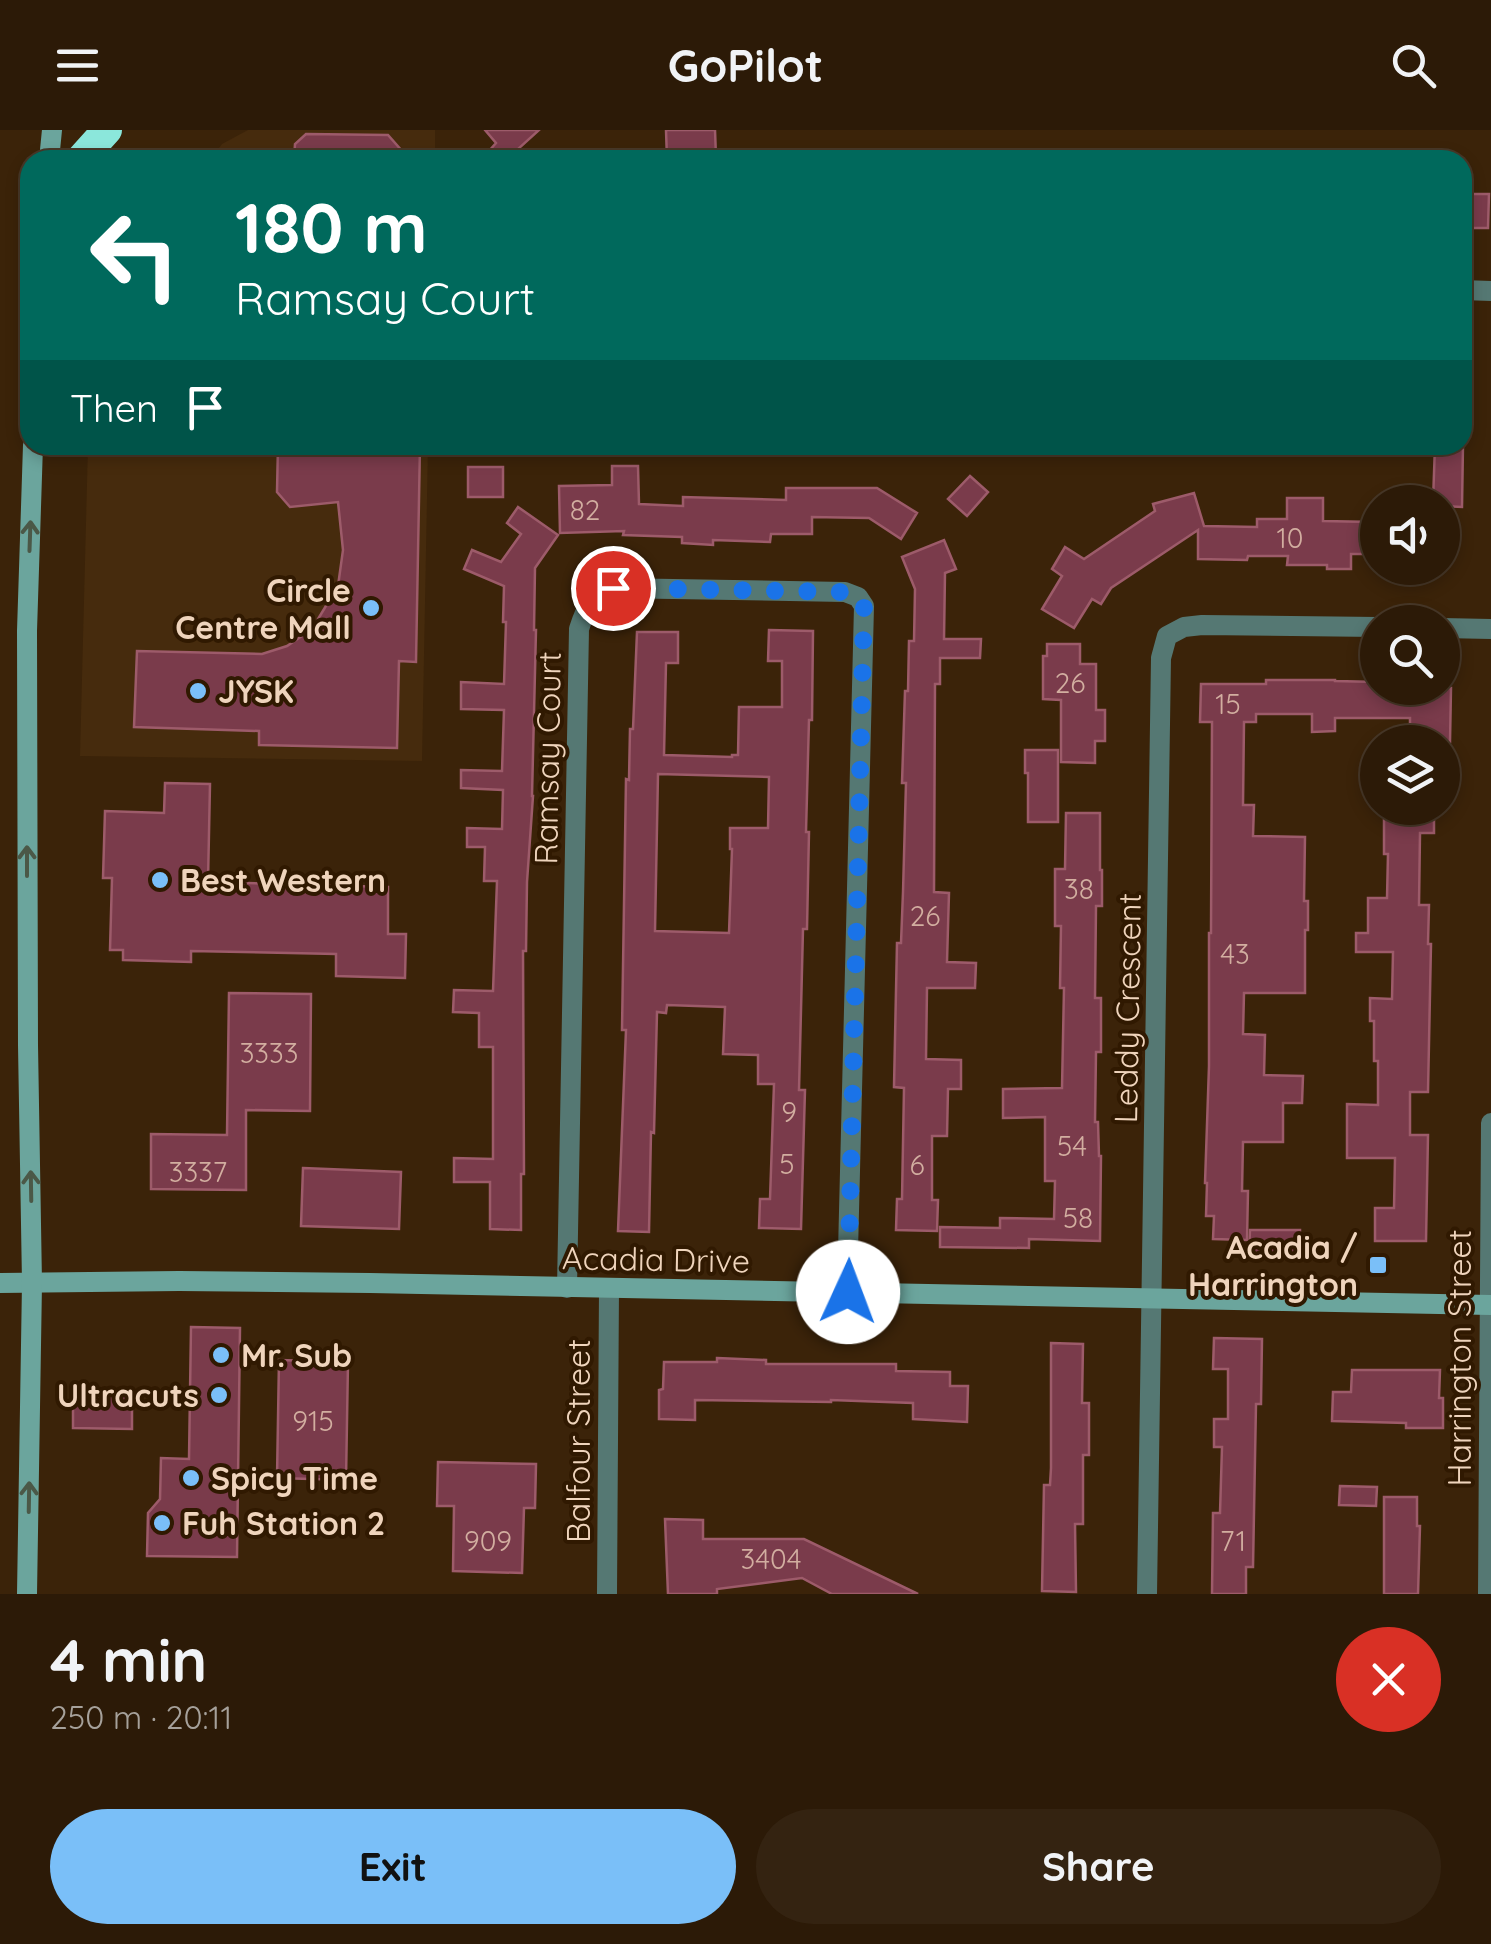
<!DOCTYPE html>
<html lang="en">
<head>
<meta charset="utf-8">
<style>
  body { margin:0; font-family:Quicksand,sans-serif; background:#342311; color:#f1f3f6; height:100vh; display:flex; flex-direction:column; font-size:38px; white-space:nowrap }
  * { box-sizing:border-box; margin:0 }
  p { font-size:32px; color:#a6a19b }
  .icon { flex:none; width:55px; height:55px; fill:none; stroke:currentColor; stroke-width:2; stroke-linecap:round; stroke-linejoin:round }
  .map { position:relative; height:1464px; overflow:hidden }
  .details { display:flex; flex-direction:column; background:#2c1a07; flex:1 }
  .details>* { flex:none }
  .guide { position:absolute; left:20px; top:20px; width:1452px; height:305px; border-radius:30px; box-shadow:0 5px 15px #0003,0 0 0 2px #483828; background:#00695c; color:#fff; overflow:hidden }
  .buttons { position:absolute; left:1360px; top:355px; display:grid; gap:20px }
  .buttons a { display:grid; place-items:center; width:100px; height:100px; border-radius:50%; background:#2c1a07; box-shadow:0 5px 15px #0003,0 0 0 2px #483828; font-size:50px }
  .pin { position:absolute; display:grid; place-items:center; width:85px; height:85px; color:#fff; margin:-42px; border:5px solid #fff; border-radius:50%; box-shadow:0 2px 10px #0007 }
  .me { position:absolute; width:110px; margin:-55px; rotate:2deg; stroke-linejoin:round; filter:drop-shadow(0 0 8px #0008) }
  .turn { display:flex; align-items:center; gap:35px; height:210px; padding:0 50px; font-size:45px }
  .turn .icon { width:130px; height:130px; stroke-width:2.5 }
  .turn b { display:block; font-size:70px; line-height:85px }
  .then { display:flex; align-items:center; height:95px; padding:0 50px; background:#0003; gap:20px; font-size:38px }
  .round { display:grid; place-items:center; flex:none; width:105px; height:105px; border-radius:52px; background:#342311 }
  .head { display:flex; align-items:center; justify-content:space-between; height:170px; padding:0 50px }
  h1 { font-size:60px; font-weight:800; line-height:75px }
  .cta { display:flex; gap:20px; margin-top:auto; padding:20px 50px }
  .cta a { flex:1; height:115px; border-radius:60px; background:#7abff8; color:#111; font-size:40px; font-weight:800; line-height:115px; text-align:center }
  .cta a+a { background:#342311; color:#f1f3f6 }
  header { display:flex; justify-content:space-between; align-items:center; height:130px; padding:0 50px; background:#2c1a07; font-size:45px; font-weight:800 }
  .map>svg:first-child { display:block }
  .built { fill:#462b0d }
  .building { fill:#7a3b4b; stroke:#9d5b6a; stroke-width:2.5; fill-rule:evenodd }
  .lines { fill:none; stroke-linecap:round; stroke-linejoin:round }
  .street { stroke:#557873; stroke-width:20 }
  .secondary { stroke:#6ba59d; stroke-width:20 }
  .highway { stroke:#8be7db; stroke-width:30 }
  .oneway { stroke:#4b5847 }
  .route { stroke:#1a73e8; stroke-width:18; stroke-dasharray:0 32.4 }
  .poi-dot { fill:#7abff8; stroke:#301901; stroke-width:4 }
  .labels { text-anchor:middle; dominant-baseline:central; stroke-width:8; stroke-linejoin:round; paint-order:stroke }
  .number-label { font-size:28px; fill:#d2aea0 }
  .poi-label { font-size:32px; font-weight:bold; fill:#efd4bc; stroke:#301901; text-anchor:start }
  .street-label { font-size:32px; fill:#efd4bc; stroke:#301901 }
</style>
</head>
<body>
<header><svg class="icon" aria-label="menu" viewBox="0 0 24 24"><path d="M4 6h16M4 12h16M4 18h16"/></svg>GoPilot<svg class="icon" aria-label="search" viewBox="0 0 24 24"><circle cx="10" cy="10" r="6"/><path d="M15 15l6 6"/></svg></header>
<div class="map">
<svg width="1491" height="1464" viewBox="0 0 1491 1464">
  <rect width="100%" height="100%" fill="#3b2309"/>
  <g class="built">
    <polygon points="248,0 435,0 435,30 210,30 222,14"/>
    <polygon points="88,315 428,315 422,631 80,626"/>
  </g>
  <g class="building">
    <polygon points="485,0 539,0 506,30 481,30 496,13"/>
    <polygon points="666,0 715,0 716,27 667,30"/>
    <polygon points="306,4 388,5 410,30 294,30 295,14"/>
    <polygon points="1462,64 1489,64 1488,98 1462,98"/>
    <polygon points="278,315 420,315 416,532 399,531 397,618 259,615 259,601 134,597 137,521 262,524 287,516 312,499 338,456 343,420 338,372 290,377 277,362"/>
    <polygon points="1435,315 1463,315 1462,377 1442,376 1442,372 1433,372"/>
    <polygon points="612,336 638,336 639,374 683,376 683,367 786,370 786,358 877,358 917,383 901,409 869,388 812,387 812,404 771,404 770,412 713,410 713,415 682,413 682,407 623,405 624,401 560,403 559,356 612,355"/>
    <rect x="468" y="337" width="35" height="30"/>
    <polygon points="970,346 988,362 967,386 948,369"/>
    <polygon points="1194,363 1204,396 1257,397 1257,389 1287,389 1287,368 1323,368 1323,391 1374,392 1374,424 1351,424 1351,439 1327,439 1327,435 1287,435 1288,426 1248,426 1247,430 1198,429 1198,400 1111,458 1101,474 1092,469 1074,498 1042,479 1062,446 1052,439 1065,417 1084,429 1155,381 1153,374"/>
    <polygon points="518,377 558,405 535,438 534,500 536,500 532,666 533,666 527,752 526,821 523,821 524,1044 521,1044 521,1100 490,1099 490,1052 454,1052 454,1028 493,1029 493,917 479,917 479,883 453,882 454,860 493,861 497,751 484,751 485,717 467,717 467,698 502,699 503,660 461,658 461,640 502,641 504,580 461,579 461,552 504,554 506,492 503,492 504,456 464,439 472,420 501,432 521,404 507,393"/>
    <polygon points="944,410 956,439 945,443 944,509 981,509 980,528 940,528 940,554 935,554 934,762 949,763 947,832 976,833 975,858 927,858 926,929 961,930 961,959 948,959 947,1006 932,1006 932,1070 938,1070 937,1101 896,1100 897,1069 902,1069 904,958 894,957 897,813 901,813 903,762 906,653 902,653 905,561 908,561 909,511 914,511 915,459 902,427"/>
    <path d="M769,500L813,501L812,590H809L806,702H809L807,799H803L800,920L799,960H805L801,1099L759,1098L760,1069H770L774,954H758V925L723,924L725,877L667,875L666,883L657,882L654,1003L651,1002L649,1102L618,1101L626,900H622L626,649L629,650L630,599H633L637,502H678V533H666L664,625L732,627V625H738L739,577H782V531H768ZM658,644L769,647L768,698H730V719H732L729,803L655,801Z"/>
    <polygon points="1047,514 1080,514 1080,534 1096,534 1096,580 1105,580 1105,611 1095,611 1095,633 1061,632 1061,570 1043,569 1043,526 1047,526"/>
    <polygon points="1266,550 1335,550 1335,551 1378,552 1378,558 1451,558 1450,612 1410,612 1410,588 1335,588 1335,601 1312,602 1312,584 1256,584 1256,592 1244,592 1243,675 1254,675 1253,706 1305,707 1304,771 1308,771 1308,800 1305,800 1305,863 1244,863 1243,904 1265,905 1264,945 1303,946 1302,973 1283,973 1283,1012 1243,1012 1242,1061 1248,1061 1247,1110 1213,1109 1214,1086 1206,1086 1207,1053 1205,1053 1209,936 1209,803 1211,803 1212,592 1200,592 1201,554 1266,554"/>
    <polygon points="1025,620 1058,620 1058,692 1028,692 1028,643 1025,643"/>
    <polygon points="165,653 210,654 208,752 388,757 388,804 406,804 405,848 336,846 336,824 191,821 191,832 123,830 123,820 110,820 112,748 103,748 105,681 164,683"/>
    <polygon points="1384,678 1434,678 1434,703 1420,703 1419,775 1429,775 1428,814 1431,814 1428,962 1410,962 1410,1005 1428,1005 1426,1111 1375,1111 1375,1078 1394,1078 1395,1028 1347,1028 1347,974 1378,975 1378,931 1374,931 1374,891 1370,891 1370,868 1392,869 1393,822 1356,822 1356,803 1368,803 1368,768 1387,768 1388,724 1384,724"/>
    <polygon points="1066,683 1100,683 1100,740 1102,740 1102,776 1096,776 1095,868 1101,868 1101,922 1096,922 1095,992 1098,992 1099,1026 1101,1026 1100,1111 1029,1109 1029,1118 940,1117 940,1097 1000,1098 1000,1088 1054,1089 1055,1051 1045,1051 1045,987 1003,988 1003,959 1062,958 1064,858 1060,858 1061,796 1055,796 1055,739 1065,739"/>
    <polygon points="229,863 311,864 310,981 246,980 246,1060 151,1059 151,1004 227,1005"/>
    <polygon points="303,1038 401,1042 399,1099 301,1096"/>
    <polygon points="1250,1100 1300,1100 1300,1123 1249,1123"/>
    <polygon points="191,1197 240,1198 237,1427 147,1426 148,1383 160,1369 161,1328 189,1329"/>
    <polygon points="1214,1208 1262,1209 1261,1274 1256,1274 1253,1437 1246,1437 1246,1464 1212,1464 1213,1383 1220,1383 1222,1317 1214,1317 1214,1289 1228,1289 1228,1239 1213,1239"/>
    <polygon points="1051,1213 1083,1214 1082,1273 1089,1273 1089,1325 1083,1325 1083,1394 1075,1394 1076,1462 1042,1461 1044,1355 1050,1355 1051,1338"/>
    <polygon points="717,1228 766,1230 766,1234 896,1234 896,1241 950,1242 950,1256 968,1256 967,1292 913,1289 913,1273 831,1270 831,1272 695,1270 695,1290 659,1289 659,1260 663,1259 664,1232 717,1232"/>
    <polygon points="279,1230 348,1232 346,1350 277,1348"/>
    <polygon points="1352,1240 1440,1240 1439,1268 1443,1268 1443,1298 1406,1298 1406,1293 1332,1291 1333,1262 1351,1262"/>
    <polygon points="132,1262 132,1299 73,1298 73,1263"/>
    <polygon points="438,1332 536,1334 535,1378 524,1378 522,1443 453,1441 454,1376 437,1376"/>
    <polygon points="1340,1356 1377,1357 1376,1376 1339,1375"/>
    <polygon points="1384,1367 1417,1367 1417,1396 1420,1396 1418,1464 1384,1464"/>
    <polygon points="665,1389 703,1390 703,1409 804,1409 918,1464 832,1464 802,1448 717,1459 717,1464 668,1464"/>
  </g>
  <g class="lines">
    <g class="street">
      <polyline points="1462,160 1491,161"/>
      <polyline points="1442,498 1491,499"/>
      <path d="M567,1158L579,499C585,480 592,464 613,458L845,462L858,467L864,476L847,1162"/>
      <polyline points="607,1464 609,1158"/>
      <polyline points="1147,1464 1161,528 1167,506 1184,497 1202,495 1378,497"/>
      <polyline points="1488,1464 1491,993"/>
    </g>
    <g class="secondary">
      <polyline points="49,30 52,0"/>
      <polyline points="0,1153 179,1151 370,1153 1491,1175"/>
      <polyline points="27,1464 32,1153 28,915 27,501 33,315"/>
    </g>
    <polyline class="highway" points="80,30 107,0"/>
  </g>
  <defs><path id="oneway-shaft" d="M-6 0H5M1.5-3L5.5 0L1.5 3" fill="none" stroke-width="1.6" stroke-linecap="round" stroke-linejoin="round" transform="scale(2.5)"/></defs>
  <g class="oneway">
    <use href="#oneway-shaft" transform="translate(30 406) rotate(-88)"/>
    <use href="#oneway-shaft" transform="translate(27 731) rotate(-90)"/>
    <use href="#oneway-shaft" transform="translate(31 1056) rotate(-91)"/>
    <use href="#oneway-shaft" transform="translate(29 1367) rotate(-89)"/>
  </g>
  <g class="lines">
    <polyline class="route" points="613,458 845,462 858,466 864,476 848,1162"/>
  </g>
  <g class="poi-dot">
    <circle cx="371" cy="478" r="10"/>
    <circle cx="198" cy="561" r="10"/>
    <circle cx="160" cy="750" r="10"/>
    <rect x="1368" y="1125" width="20" height="20" rx="5"/>
    <circle cx="221" cy="1225" r="10"/>
    <circle cx="219" cy="1265" r="10"/>
    <circle cx="191" cy="1348" r="10"/>
    <circle cx="162" cy="1393" r="10"/>
  </g>
  <g class="labels">
    <g class="number-label">
      <text x="585" y="379">82</text>
      <text x="1290" y="407">10</text>
      <text x="1070" y="552">26</text>
      <text x="1228" y="573">15</text>
      <text x="1079" y="758">38</text>
      <text x="925" y="785">26</text>
      <text x="1235" y="823">43</text>
      <text x="269" y="922">3333</text>
      <text x="789" y="981">9</text>
      <text x="1072" y="1015">54</text>
      <text x="787" y="1033">5</text>
      <text x="917" y="1034">6</text>
      <text x="198" y="1041">3337</text>
      <text x="1078" y="1087">58</text>
      <text x="313" y="1290">915</text>
      <text x="488" y="1410">909</text>
      <text x="1233" y="1410">71</text>
      <text x="771" y="1428">3404</text>
    </g>
    <g class="poi-label">
      <text x="351" y="460" text-anchor="end">Circle<tspan x="351" dy="37">Centre Mall</tspan></text>
      <text x="218" y="561">JYSK</text>
      <text x="180" y="750">Best Western</text>
      <text x="1358" y="1117" text-anchor="end">Acadia /<tspan x="1358" dy="37">Harrington</tspan></text>
      <text x="241" y="1225">Mr. Sub</text>
      <text x="199" y="1265" text-anchor="end">Ultracuts</text>
      <text x="211" y="1348">Spicy Time</text>
      <text x="182" y="1393">Fuh Station 2</text>
    </g>
    <g class="street-label">
      <text transform="translate(547 628) rotate(-89)">Ramsay Court</text>
      <text transform="translate(1127 878) rotate(-89)">Leddy Crescent</text>
      <text transform="translate(656 1129) rotate(1)">Acadia Drive</text>
      <text transform="translate(1459 1228) rotate(-90)">Harrington Street</text>
      <text transform="translate(578 1311) rotate(-90)">Balfour Street</text>
    </g>
  </g>
</svg>
<div class="buttons">
<a><svg class="icon" aria-label="sound" viewBox="0 0 24 24"><path d="M4 9h4l5-4v14l-5-4H4zM17 9q2 3 0 6"/></svg></a>
<a><svg class="icon" aria-label="search" viewBox="0 0 24 24"><circle cx="10" cy="10" r="6"/><path d="M15 15l6 6"/></svg></a>
<a><svg class="icon" aria-label="layers" viewBox="0 0 24 24"><path d="M12 4l9 5-9 5-9-5zM3 14l9 5 9-5"/></svg></a>
</div>
<div class="pin" style="left:613px;top:458px;background:#d93025"><svg class="icon" aria-label="arrive" viewBox="0 0 24 24"><path d="M6 21V4h12l-3 4 3 4H6"/></svg></div>
<svg class="me" style="left:848px;top:1162px" viewBox="-20 -20 40 40"><circle r="19" fill="#fff"/><path d="M0-13L10 11 0 6-10 11z" fill="#1a73e8"/></svg>
<div class="guide">
<div class="turn"><svg class="icon" aria-label="left" viewBox="0 0 24 24"><path d="M17 20v-9H6M10 6l-5 5 5 5"/></svg><div><b>180 m</b>Ramsay Court</div></div>
<div class="then">Then<svg class="icon" aria-label="arrive" viewBox="0 0 24 24"><path d="M6 21V4h12l-3 4 3 4H6"/></svg></div>
</div>
</div>
<section class="details">
<div class="head"><div><h1>4 min</h1><p>250 m · 20:11</p></div><a class="round" style="background:#d93025;color:#fff"><svg class="icon" aria-label="close" viewBox="0 0 24 24"><path d="M6 6l12 12M18 6L6 18"/></svg></a></div>
<div class="cta"><a>Exit</a><a>Share</a></div>
</section>
</body>
</html>
